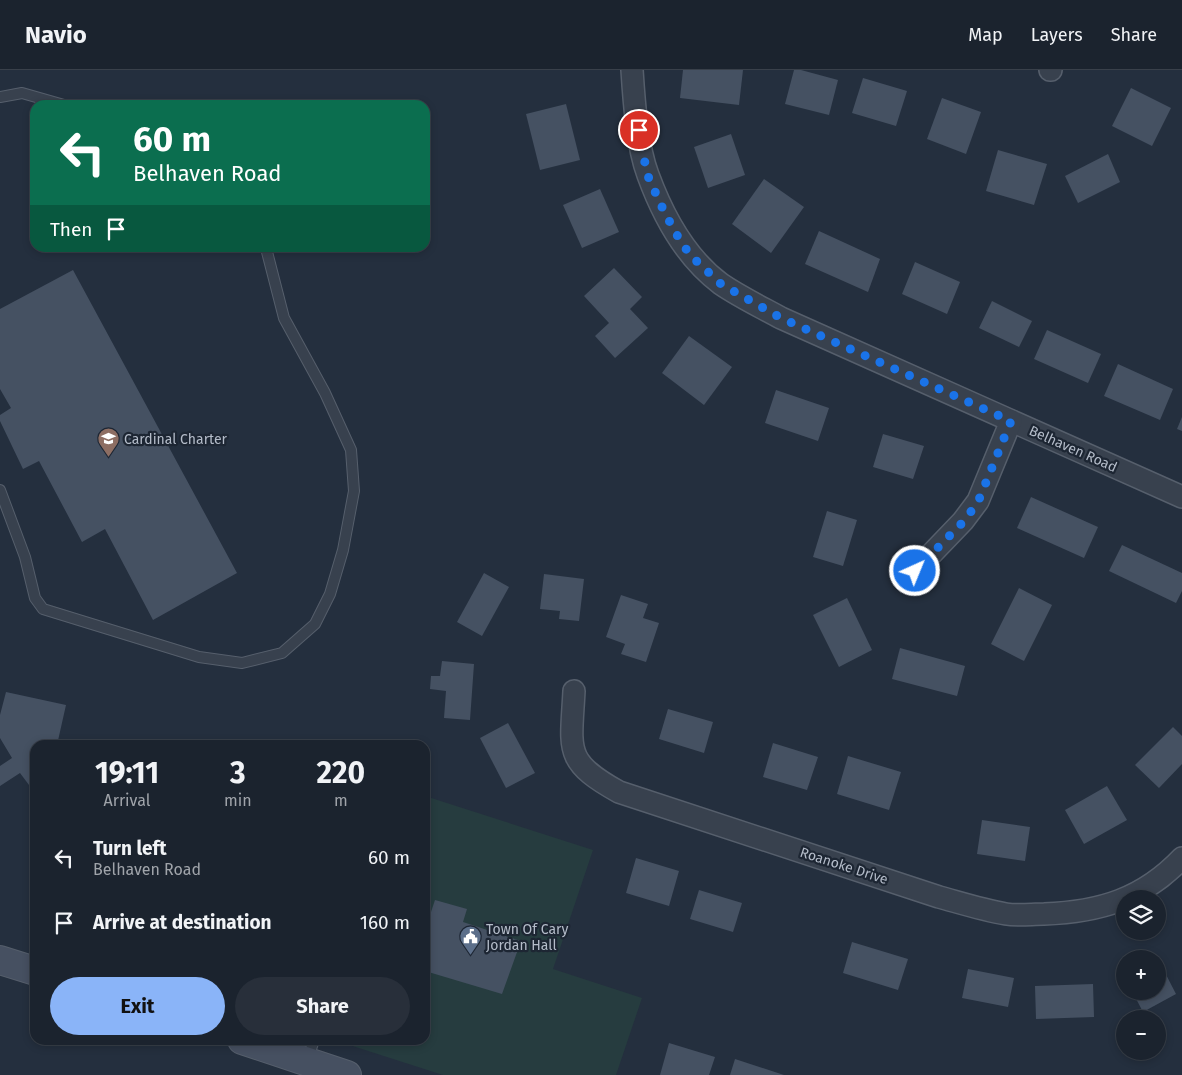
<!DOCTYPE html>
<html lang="en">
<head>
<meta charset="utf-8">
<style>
  body { margin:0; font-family:"Fira Sans",sans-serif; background:#282f3a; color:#f1f3f6; height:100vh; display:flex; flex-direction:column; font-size:19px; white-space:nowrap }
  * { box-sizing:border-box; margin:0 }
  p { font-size:16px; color:#a0a4aa }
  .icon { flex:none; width:28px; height:28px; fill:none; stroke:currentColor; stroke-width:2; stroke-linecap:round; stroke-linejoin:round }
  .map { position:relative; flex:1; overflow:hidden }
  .sheet { position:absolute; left:30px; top:670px; width:400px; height:305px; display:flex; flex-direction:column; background:#1b232e; border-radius:15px; box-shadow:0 2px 8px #0003,0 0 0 1px #39404a }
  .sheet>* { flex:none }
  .guide { position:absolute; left:30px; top:30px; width:400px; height:152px; border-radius:15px; box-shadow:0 2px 8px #0003,0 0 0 1px #39404a; background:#0b6e4f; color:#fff; overflow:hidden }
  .buttons { position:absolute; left:1116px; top:820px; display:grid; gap:10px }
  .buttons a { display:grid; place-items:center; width:50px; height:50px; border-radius:50%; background:#1b232e; box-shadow:0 2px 8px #0003,0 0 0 1px #39404a; font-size:25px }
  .pin { position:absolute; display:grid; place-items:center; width:42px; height:42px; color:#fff; margin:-21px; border:2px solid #fff; border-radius:50%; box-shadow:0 1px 5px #0007 }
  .me { position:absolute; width:55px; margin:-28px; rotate:44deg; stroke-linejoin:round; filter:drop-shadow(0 0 4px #0008) }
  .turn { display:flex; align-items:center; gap:18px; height:105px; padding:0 20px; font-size:22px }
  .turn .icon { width:65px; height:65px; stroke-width:2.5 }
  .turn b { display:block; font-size:35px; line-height:42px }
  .then { display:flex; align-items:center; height:48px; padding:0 20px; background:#0003; gap:10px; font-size:19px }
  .eta { display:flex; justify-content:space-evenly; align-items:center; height:85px; text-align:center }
  .eta b { font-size:30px; font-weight:700; line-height:35px }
  .button { display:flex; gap:10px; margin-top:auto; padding:10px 20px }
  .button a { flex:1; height:58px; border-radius:30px; background:#8ab4f8; color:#111; font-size:20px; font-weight:700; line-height:58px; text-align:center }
  .button a+a { background:#282f3a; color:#f1f3f6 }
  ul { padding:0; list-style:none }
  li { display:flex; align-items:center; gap:15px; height:65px; padding:0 20px }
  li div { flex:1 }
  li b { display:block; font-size:19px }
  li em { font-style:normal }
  header { display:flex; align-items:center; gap:30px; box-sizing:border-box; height:70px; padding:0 25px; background:#1b232e; border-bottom:1px solid #39404a }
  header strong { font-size:24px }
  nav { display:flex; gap:28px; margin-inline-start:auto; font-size:18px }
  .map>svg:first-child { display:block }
  .green { fill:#263c3f }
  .building { fill:#455162 }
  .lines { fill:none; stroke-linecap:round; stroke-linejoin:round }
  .lane-casing { stroke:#565f6c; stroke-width:12 }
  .street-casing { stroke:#565f6c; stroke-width:24 }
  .secondary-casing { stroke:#565f6c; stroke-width:30 }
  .lane { stroke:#38414e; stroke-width:10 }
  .street { stroke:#38414e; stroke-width:21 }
  .secondary { stroke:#465061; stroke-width:28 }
  .route { stroke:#1a73e8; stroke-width:9; stroke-dasharray:0 16.2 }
  .labels { text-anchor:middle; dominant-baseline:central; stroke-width:4.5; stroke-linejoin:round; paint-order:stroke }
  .poi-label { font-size:14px; fill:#b4bcc9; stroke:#1d2633; text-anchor:start }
  .street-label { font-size:14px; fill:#b4bcc9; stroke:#1d2633 }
</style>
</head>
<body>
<header>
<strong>Navio</strong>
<nav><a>Map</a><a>Layers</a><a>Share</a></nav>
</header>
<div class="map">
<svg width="1182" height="1005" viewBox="0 0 1182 1005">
  <rect width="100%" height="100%" fill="#242f3e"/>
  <polygon class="green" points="425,726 593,780 553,899 642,928 616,1005 443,1005 334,970 425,970"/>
  <g class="building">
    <polygon points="683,0 743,0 739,35 680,28"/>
    <polygon points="794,0 801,0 838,10 829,45 785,34"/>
    <polygon points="863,8 907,21 896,56 852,43"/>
    <polygon points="1131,18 1171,38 1152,76 1112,56"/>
    <polygon points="942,28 981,42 966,84 927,69"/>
    <polygon points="566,34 580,90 540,100 526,44"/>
    <polygon points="731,64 745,105 708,118 694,77"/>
    <polygon points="998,80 1047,94 1034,135 986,121"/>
    <polygon points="1108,84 1120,112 1078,133 1065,106"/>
    <polygon points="764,109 804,137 771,183 732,154"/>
    <polygon points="600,119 619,162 582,178 563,135"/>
    <polygon points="819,161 880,189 868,222 805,194"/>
    <polygon points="915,192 960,212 947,244 902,224"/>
    <polygon points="614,198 642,227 630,239 648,258 615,288 595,266 609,253 584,226"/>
    <polygon points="73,200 237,503 153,550 105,459 82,472 39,391 23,399 0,351 0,345 11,338 0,319 0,239"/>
    <polygon points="992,231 1032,251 1019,277 979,258"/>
    <polygon points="1047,260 1101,284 1088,313 1034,289"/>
    <polygon points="689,266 732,297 704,335 662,303"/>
    <polygon points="1118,294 1173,319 1160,350 1104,326"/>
    <polygon points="776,320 829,338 818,371 765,353"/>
    <polygon points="1182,347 1182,361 1177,359"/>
    <polygon points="883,364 924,376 913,409 873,397"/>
    <polygon points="1031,427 1098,457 1084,488 1017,458"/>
    <polygon points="827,441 857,450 843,496 813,487"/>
    <polygon points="1122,475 1182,503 1182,521 1176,533 1109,501"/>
    <polygon points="484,503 509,517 482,566 457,552"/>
    <polygon points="544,504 584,509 579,551 559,549 560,541 540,539"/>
    <polygon points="1019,518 1052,535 1024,591 991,574"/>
    <polygon points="621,525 648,534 643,548 659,553 646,592 621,584 625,574 606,567"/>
    <polygon points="847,528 872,580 839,597 813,545"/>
    <polygon points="900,578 965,596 957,626 892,609"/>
    <polygon points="442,591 474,594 470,650 444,648 446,621 430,619 431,606 440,606"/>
    <polygon points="6,622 66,635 57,675 35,675 35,723 20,703 0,716 0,696 12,688 0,668 0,645"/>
    <polygon points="668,639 713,652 704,683 659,669"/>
    <polygon points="508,653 535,703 506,718 480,668"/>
    <polygon points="1173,657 1182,666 1182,694 1159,718 1135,695"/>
    <polygon points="773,673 818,687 807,720 763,707"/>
    <polygon points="848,686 901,702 889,740 837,724"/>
    <polygon points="1107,716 1127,750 1084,774 1065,740"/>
    <polygon points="982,750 1030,757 1025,791 977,784"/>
    <polygon points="636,788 679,801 669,836 626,823"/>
    <polygon points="699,820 742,833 733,862 690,849"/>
    <polygon points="435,830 467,839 463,852 521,871 502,924 425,901 425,840 431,842"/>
    <polygon points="852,872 908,889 898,920 843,903"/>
    <polygon points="1159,891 1176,924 1143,942 1132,921 1158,921 1158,892"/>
    <polygon points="968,899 1014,908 1008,937 962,928"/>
    <polygon points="1093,914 1094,947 1036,949 1035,916"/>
    <polygon points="669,973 715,987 709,1005 660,1005"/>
    <polygon points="735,989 784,1005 730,1005"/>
  </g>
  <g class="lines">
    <defs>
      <g id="lane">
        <polyline points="0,27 22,23 64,35"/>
        <polyline points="0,420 25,487 35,528 43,539 199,587 242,593 282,583 315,554 330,524 343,480 354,421 351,380 325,323 284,248 266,178"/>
        <polyline points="307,991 314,970"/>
      </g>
      <g id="street">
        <path d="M632,0C634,31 637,76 648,105C663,146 686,188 721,214C740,227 761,237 781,248L1182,427"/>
        <polyline points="1050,0 1051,0"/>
        <polyline points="915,501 963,451 978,431 1011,351"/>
        <path d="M574,621C571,680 563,691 619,722L939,827C961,833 983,840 1006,844C1018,846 1032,844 1044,844C1100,842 1143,829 1182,788"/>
      </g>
      <g id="secondary">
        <polyline points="0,890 35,901"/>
        <polyline points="242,970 347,1005"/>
      </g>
    </defs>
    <use href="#lane" class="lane-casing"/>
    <use href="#street" class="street-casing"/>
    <use href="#secondary" class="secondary-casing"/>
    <use href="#lane" class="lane"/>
    <use href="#street" class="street"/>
    <use href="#secondary" class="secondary"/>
  </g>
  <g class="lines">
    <polyline class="route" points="639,60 647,104 661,135 675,162 690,185 721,214 781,248 1011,351 978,432 964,451 915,501"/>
  </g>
  <defs>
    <symbol id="school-pin" viewBox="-11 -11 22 30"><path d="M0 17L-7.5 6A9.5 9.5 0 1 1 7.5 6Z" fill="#8d6e63" stroke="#1d2633"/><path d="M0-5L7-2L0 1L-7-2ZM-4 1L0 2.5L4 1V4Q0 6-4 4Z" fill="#fff"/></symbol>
    <symbol id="civic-pin" viewBox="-11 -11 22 30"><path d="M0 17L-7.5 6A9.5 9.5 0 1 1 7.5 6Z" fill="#5c6f8a" stroke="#1d2633"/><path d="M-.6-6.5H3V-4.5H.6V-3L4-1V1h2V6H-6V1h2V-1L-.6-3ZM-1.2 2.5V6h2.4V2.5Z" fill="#fff"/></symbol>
  </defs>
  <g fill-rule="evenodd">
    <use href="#school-pin" x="96" y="356" width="25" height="34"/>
    <use href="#civic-pin" x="458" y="854" width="25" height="34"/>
  </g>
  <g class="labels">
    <g class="poi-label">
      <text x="124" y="369">Cardinal Charter</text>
      <text x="486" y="859">Town Of Cary<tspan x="486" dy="16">Jordan Hall</tspan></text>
    </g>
    <g class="street-label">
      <text transform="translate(1073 379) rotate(24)">Belhaven Road</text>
      <text transform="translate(844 796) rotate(18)">Roanoke Drive</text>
    </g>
  </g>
</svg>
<div class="buttons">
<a><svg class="icon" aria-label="layers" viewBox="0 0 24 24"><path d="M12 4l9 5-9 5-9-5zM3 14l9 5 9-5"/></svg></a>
<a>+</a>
<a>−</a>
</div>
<div class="pin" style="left:639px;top:60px;background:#d93025"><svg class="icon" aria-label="arrive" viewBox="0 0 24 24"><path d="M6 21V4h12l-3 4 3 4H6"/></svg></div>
<svg class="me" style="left:915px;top:501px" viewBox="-20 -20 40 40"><circle r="17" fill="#1a73e8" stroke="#fff" stroke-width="3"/><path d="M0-11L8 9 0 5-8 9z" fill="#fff"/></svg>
<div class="guide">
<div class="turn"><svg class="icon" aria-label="left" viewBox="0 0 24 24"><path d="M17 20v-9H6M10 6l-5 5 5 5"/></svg><div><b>60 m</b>Belhaven Road</div></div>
<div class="then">Then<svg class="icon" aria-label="arrive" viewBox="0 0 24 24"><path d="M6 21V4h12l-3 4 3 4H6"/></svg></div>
</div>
<section class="sheet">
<div class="eta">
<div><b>19:11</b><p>Arrival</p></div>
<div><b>3</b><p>min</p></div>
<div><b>220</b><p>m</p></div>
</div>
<ul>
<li><svg class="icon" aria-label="left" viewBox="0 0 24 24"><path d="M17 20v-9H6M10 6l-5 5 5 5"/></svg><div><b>Turn left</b><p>Belhaven Road</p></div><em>60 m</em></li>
<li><svg class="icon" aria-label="arrive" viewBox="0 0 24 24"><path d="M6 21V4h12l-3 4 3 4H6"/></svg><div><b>Arrive at destination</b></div><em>160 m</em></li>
</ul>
<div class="button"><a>Exit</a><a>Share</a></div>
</section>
</div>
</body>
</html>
